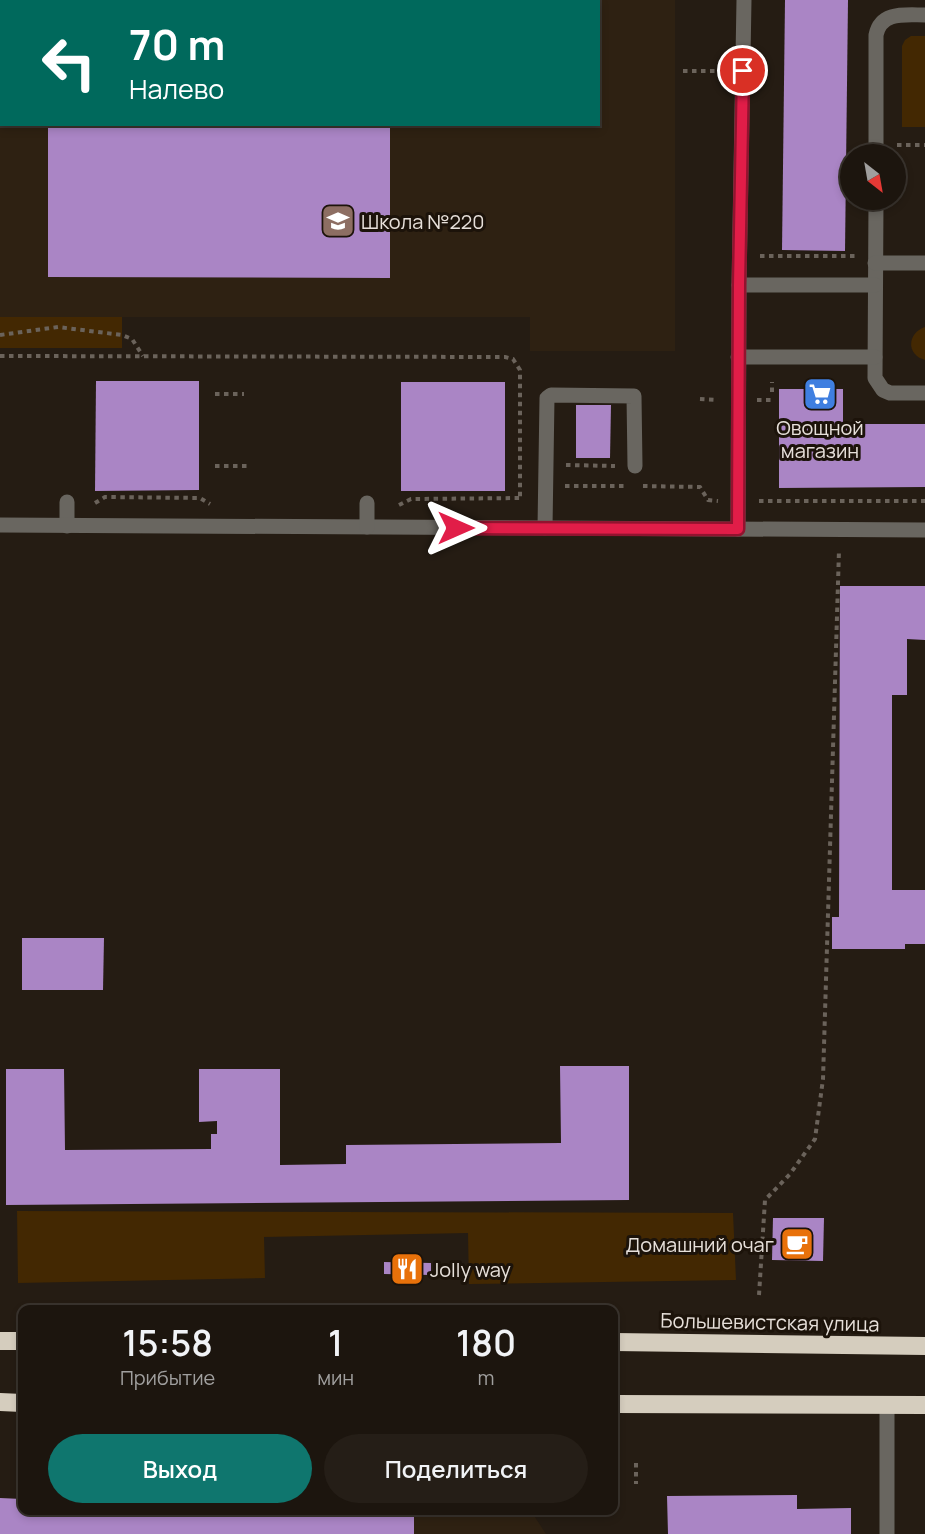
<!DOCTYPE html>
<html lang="ru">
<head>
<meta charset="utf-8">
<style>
  body { margin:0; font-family:Manrope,sans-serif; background:#251e17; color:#f1f3f6; height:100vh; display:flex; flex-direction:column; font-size:22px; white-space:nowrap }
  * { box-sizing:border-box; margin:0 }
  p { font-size:20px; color:#a09f9e }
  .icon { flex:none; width:33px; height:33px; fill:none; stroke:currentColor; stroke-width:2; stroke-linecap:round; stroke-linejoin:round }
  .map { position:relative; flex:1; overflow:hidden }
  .details { position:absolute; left:18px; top:1305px; width:600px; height:210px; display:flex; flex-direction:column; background:#1c150e; border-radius:12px; box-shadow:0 3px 9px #0003,0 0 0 2px #3a342e }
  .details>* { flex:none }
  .banner { position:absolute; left:0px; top:0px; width:600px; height:126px; box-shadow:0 3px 9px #0003,0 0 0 2px #3a342e; background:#00695c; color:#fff; overflow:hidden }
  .needle { width:39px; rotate:149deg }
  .tools { position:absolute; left:840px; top:144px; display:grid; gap:12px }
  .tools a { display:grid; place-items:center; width:66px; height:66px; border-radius:50%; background:#1c150e; box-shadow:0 3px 9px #0003,0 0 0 2px #3a342e; font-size:30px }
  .pin { position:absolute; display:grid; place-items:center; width:51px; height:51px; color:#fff; margin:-26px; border:3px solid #fff; border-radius:50%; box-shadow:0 2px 6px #0007 }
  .me { position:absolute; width:66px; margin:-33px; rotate:90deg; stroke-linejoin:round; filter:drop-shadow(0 0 4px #0008) }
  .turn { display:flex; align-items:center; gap:21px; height:126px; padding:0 30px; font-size:27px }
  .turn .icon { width:78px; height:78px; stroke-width:2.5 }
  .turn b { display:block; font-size:42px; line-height:51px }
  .eta { display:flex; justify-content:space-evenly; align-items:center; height:102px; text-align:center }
  .eta b { font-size:36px; font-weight:600; line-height:42px }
  .action { display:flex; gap:12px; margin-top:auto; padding:12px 30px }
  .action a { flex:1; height:69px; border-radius:36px; background:#0f766e; color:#fff; font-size:24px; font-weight:600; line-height:69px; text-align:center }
  .action a+a { background:#251e17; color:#f1f3f6 }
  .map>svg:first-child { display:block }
  .built { fill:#2e2112; fill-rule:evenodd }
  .green { fill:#432802 }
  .building { fill:#aa85c5 }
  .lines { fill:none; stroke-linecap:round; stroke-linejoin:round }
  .path { stroke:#6b635b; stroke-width:4; stroke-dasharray:4.5 4.5; stroke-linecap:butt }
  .minor { stroke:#696660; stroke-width:15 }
  .highway { stroke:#d5cdbe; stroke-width:18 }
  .route-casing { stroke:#92132f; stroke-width:15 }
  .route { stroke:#e11d48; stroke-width:10 }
  .labels { text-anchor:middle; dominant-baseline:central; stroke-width:6; stroke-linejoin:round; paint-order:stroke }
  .poi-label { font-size:20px; fill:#e7e0da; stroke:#1c130a; text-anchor:start }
  .street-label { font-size:20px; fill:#e7e0da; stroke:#1c130a }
</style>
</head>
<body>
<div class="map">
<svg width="925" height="1534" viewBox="0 0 925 1534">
  <rect width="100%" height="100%" fill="#251c13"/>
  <g class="built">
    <path d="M0,0H675V351H530V317H0ZM2,2H598V124H2Z"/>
    <polygon points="0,1498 22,1499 22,1510 531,1511 546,1534 0,1534"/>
  </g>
  <g class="green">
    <polygon points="911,36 925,36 925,127 902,127 902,46 905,40"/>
    <rect x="0" y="317" width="122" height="31"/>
    <path d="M925,327V360C906,355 907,333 925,327Z"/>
    <polygon points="17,1211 733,1213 736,1280 469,1284 468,1233 264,1237 265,1278 18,1283"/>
  </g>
  <g class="building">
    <polygon points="785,0 848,0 845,251 782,250"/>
    <polygon points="48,124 390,124 390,278 48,277"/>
    <polygon points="96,381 199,381 199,490 95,491"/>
    <rect x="401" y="382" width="104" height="109"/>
    <polygon points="779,389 843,389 843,424 925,424 925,487 779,488"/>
    <polygon points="576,405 611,405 610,458 576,458"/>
    <polygon points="840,586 925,586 925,640 907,639 907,695 892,695 892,890 925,890 925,944 905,944 905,949 832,949 832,917 839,917"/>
    <polygon points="22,938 104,938 103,990 22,990"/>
    <polygon points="560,1066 629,1066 629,1200 6,1205 6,1069 64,1069 65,1150 211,1149 211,1134 217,1134 217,1121 199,1122 199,1069 280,1069 280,1165 346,1164 346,1145 561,1143"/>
    <polygon points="773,1218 824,1218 823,1261 772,1260"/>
    <polygon points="384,1262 431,1263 431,1275 384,1274"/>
    <polygon points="797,1495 797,1509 851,1508 851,1534 668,1534 667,1496"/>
    <polygon points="0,1498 22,1499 22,1510 414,1510 414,1534 0,1534"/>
  </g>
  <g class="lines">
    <g class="path">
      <polyline points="683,71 724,71"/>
      <polyline points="897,145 925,145"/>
      <polyline points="760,256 855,256"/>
      <polyline points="0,335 58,327 122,335 132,339 143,356"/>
      <polyline points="0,356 505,357 513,359 520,370 520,499"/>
      <polyline points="772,392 772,382"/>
      <polyline points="215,394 244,394"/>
      <polyline points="700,399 718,400"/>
      <polyline points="757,400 772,400"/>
      <polyline points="566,465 615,466"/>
      <polyline points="215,466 250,466"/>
      <polyline points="565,486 627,486"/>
      <polyline points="643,486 700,487 708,500 718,501"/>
      <polyline points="759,501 925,501"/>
      <polyline points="95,503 105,497 200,498 210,504"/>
      <polyline points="399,505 411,499 522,498"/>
      <polyline points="759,1295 765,1200 790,1174 815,1139 823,1079 839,550"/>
      <polyline points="636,1463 636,1484"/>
    </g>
    <g class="minor">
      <path d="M876,154V35C881,11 905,15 925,15"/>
      <polyline points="876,200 875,378 883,390 890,393 925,393"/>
      <polyline points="875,263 925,263"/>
      <polyline points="739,285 875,285"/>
      <polyline points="738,357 875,357"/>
      <polyline points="67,502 67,526"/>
      <polyline points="0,525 925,530"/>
      <polyline points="367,527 367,503"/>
      <polyline points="545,528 547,398 551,395 634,396 635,466"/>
      <polyline points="738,529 739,285 744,0"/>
      <polyline points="887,1534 887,1405"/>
    </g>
    <g class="highway">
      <polyline points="0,1341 22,1341"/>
      <polyline points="614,1342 925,1346"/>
      <polyline points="0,1402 22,1403"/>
      <polyline points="614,1404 925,1405"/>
    </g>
  </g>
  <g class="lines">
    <defs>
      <polyline id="route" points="456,528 738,529 739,285 743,71"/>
    </defs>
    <use href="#route" class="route-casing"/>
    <use href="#route" class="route"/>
  </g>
  <defs>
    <symbol id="school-square" viewBox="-11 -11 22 22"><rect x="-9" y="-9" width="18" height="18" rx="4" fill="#8d6e63" stroke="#1c130a"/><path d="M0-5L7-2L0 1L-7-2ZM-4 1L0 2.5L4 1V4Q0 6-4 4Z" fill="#fff"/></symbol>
    <symbol id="supermarket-square" viewBox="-11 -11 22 22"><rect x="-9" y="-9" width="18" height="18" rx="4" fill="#3f7fe0" stroke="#1c130a"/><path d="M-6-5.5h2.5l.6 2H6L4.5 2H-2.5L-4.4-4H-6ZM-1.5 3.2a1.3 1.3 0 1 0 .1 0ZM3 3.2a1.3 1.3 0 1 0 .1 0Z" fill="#fff"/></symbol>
    <symbol id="cafe-square" viewBox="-11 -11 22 22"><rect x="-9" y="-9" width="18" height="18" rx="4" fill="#e8710a" stroke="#1c130a"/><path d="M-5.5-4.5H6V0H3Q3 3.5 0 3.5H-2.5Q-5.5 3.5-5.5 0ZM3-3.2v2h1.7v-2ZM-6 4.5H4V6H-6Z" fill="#fff"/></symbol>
    <symbol id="restaurant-square" viewBox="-11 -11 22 22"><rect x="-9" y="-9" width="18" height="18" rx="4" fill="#e8710a" stroke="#1c130a"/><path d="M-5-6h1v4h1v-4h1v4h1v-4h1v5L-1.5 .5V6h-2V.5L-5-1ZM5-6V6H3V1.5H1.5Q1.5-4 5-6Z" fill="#fff"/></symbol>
  </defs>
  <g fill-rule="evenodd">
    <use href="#school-square" x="319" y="202" width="38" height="38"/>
    <use href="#supermarket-square" x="801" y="375" width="38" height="38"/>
    <use href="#cafe-square" x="778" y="1225" width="38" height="38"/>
    <use href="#restaurant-square" x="388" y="1250" width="38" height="38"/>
  </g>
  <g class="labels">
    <g class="poi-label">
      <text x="361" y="221">Школа №220</text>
      <text x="820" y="427" text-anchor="middle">Овощной<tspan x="820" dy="23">магазин</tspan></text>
      <text x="774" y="1244" text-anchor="end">Домашний очаг</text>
      <text x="430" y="1269">Jolly way</text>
    </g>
    <g class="street-label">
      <text transform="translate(770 1322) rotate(1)">Большевистская улица</text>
    </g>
  </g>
</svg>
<div class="tools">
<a><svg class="needle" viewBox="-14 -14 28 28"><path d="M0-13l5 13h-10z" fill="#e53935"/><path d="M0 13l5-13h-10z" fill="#a09f9e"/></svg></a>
</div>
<div class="pin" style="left:743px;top:71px;background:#d93025"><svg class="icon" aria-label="arrive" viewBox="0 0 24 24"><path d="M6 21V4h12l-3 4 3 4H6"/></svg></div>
<svg class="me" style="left:456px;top:528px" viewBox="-20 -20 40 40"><path d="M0-17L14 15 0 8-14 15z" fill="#e11d48" stroke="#fff" stroke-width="4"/></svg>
<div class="banner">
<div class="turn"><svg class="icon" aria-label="left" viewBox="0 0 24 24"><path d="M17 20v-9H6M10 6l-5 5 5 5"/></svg><div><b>70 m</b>Налево</div></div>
</div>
<section class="details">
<div class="eta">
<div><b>15:58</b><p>Прибытие</p></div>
<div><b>1</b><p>мин</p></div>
<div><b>180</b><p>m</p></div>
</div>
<div class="action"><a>Выход</a><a>Поделиться</a></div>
</section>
</div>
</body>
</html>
